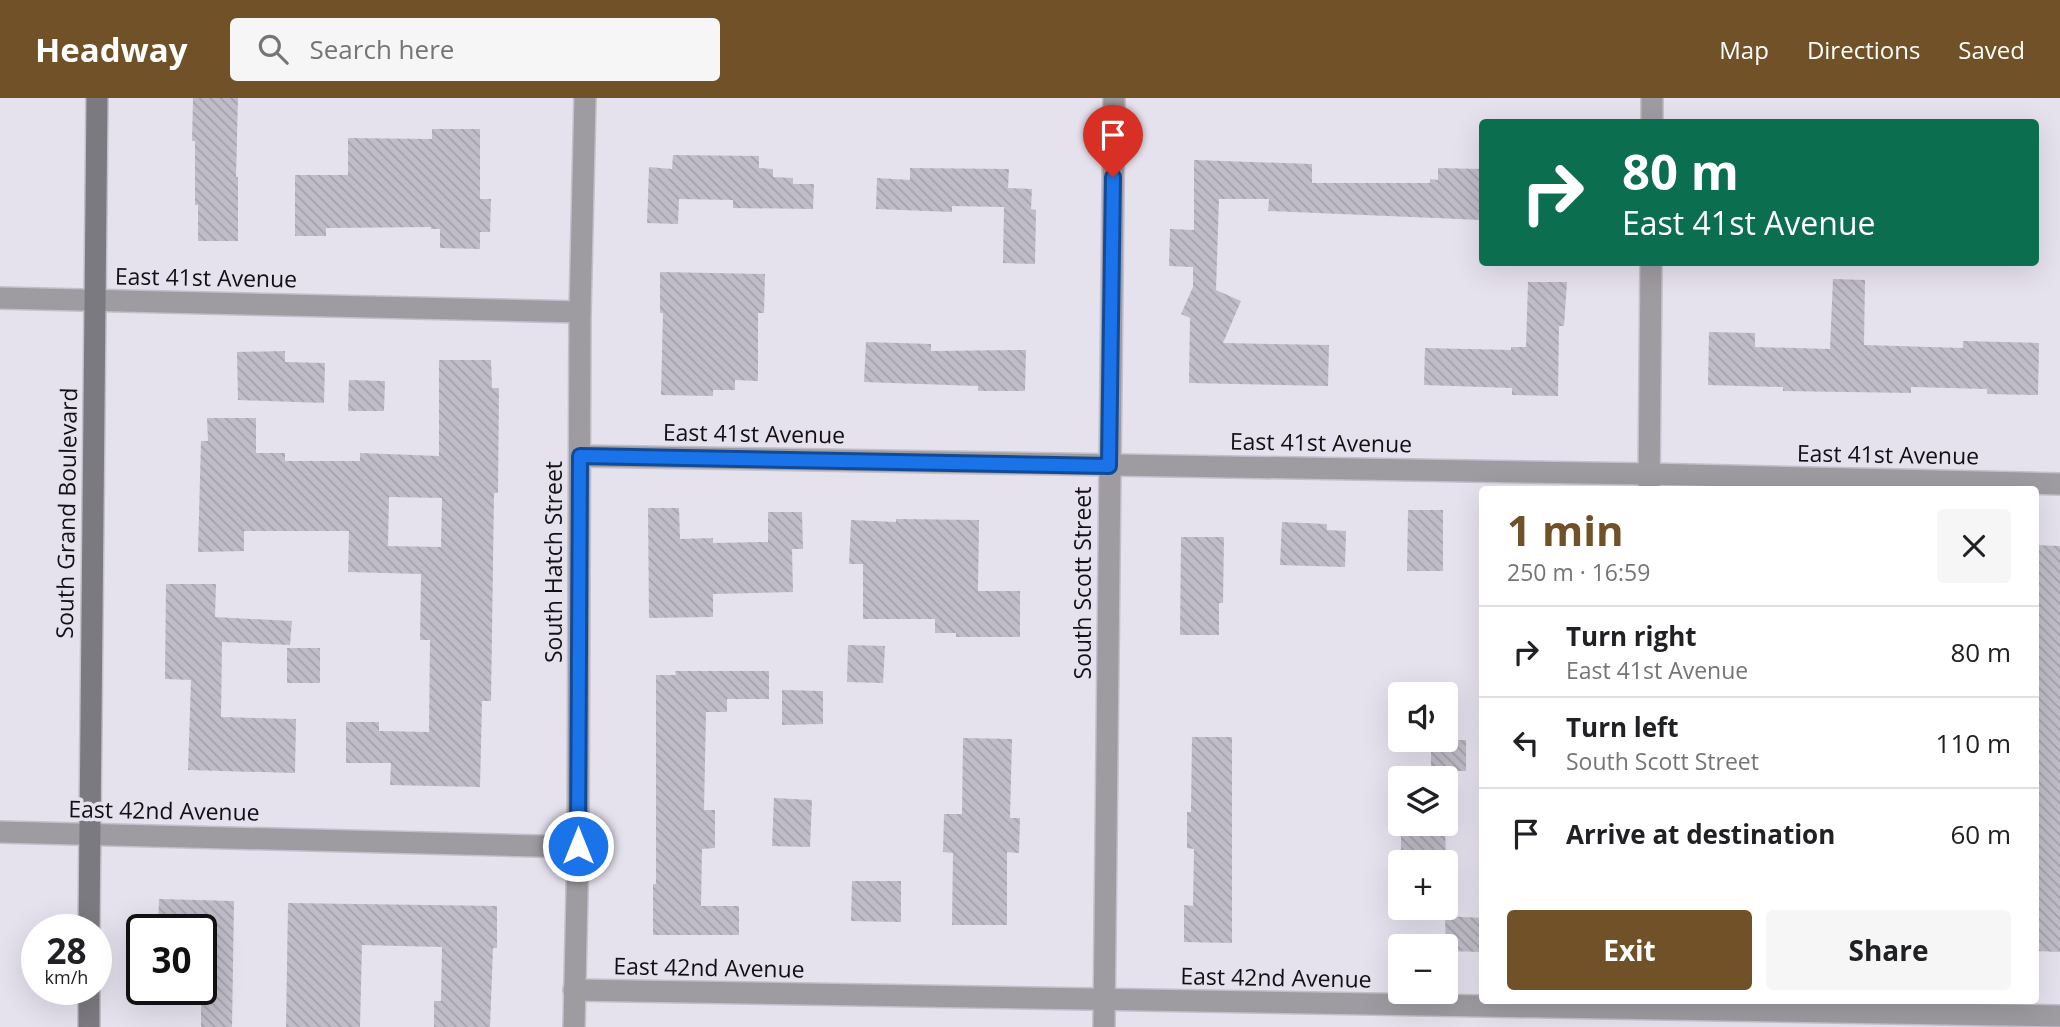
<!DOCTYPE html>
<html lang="en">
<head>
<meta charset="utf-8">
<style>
  body { margin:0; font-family:"Open Sans",sans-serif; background:#f6f6f6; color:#202124; height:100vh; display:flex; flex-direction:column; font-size:26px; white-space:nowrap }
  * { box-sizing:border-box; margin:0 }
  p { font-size:23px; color:#757577 }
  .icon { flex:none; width:38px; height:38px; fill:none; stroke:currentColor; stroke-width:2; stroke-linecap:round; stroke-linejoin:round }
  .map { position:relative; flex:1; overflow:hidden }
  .panel { position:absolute; left:1479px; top:388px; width:560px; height:518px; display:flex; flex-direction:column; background:#fff; border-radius:7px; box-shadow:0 7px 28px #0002 }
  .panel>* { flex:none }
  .guide { position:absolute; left:1479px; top:21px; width:560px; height:147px; border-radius:7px; box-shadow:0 7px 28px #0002; background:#0b6e4f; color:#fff; overflow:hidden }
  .tools { position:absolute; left:1388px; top:584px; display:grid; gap:14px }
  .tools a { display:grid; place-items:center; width:70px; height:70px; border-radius:7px; background:#fff; box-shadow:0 7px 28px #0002; font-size:35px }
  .speed { position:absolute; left:21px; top:816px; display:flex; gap:14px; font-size:35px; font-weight:700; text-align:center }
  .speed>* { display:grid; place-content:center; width:91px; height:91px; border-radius:50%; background:#fff; box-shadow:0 7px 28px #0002; line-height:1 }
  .speed small { font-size:18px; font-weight:400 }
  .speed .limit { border:4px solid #111; border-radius:10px; background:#fff; color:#111 }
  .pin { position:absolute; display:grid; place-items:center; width:60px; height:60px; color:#fff; margin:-72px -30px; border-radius:50% 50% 50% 0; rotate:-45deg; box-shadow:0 0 7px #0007 }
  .pin .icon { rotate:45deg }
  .me { position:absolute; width:77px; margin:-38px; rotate:0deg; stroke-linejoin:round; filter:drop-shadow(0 0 5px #0008) }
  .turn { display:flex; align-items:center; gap:24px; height:147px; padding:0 28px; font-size:32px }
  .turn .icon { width:91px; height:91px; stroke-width:2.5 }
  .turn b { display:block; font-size:49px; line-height:60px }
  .round { display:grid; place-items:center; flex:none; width:74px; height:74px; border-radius:7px; background:#f6f6f6 }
  .overview { display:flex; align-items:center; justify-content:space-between; height:119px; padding:0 28px }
  h1 { font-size:42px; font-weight:700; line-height:52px; color:#715127 }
  .action { display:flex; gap:14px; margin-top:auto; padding:14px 28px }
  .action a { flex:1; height:80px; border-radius:7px; background:#715127; color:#fff; font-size:28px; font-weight:700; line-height:80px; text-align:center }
  .action a+a { background:#f6f6f6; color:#202124 }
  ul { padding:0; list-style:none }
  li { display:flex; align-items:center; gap:21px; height:91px; padding:0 28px; border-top:2px solid #e0e0e0 }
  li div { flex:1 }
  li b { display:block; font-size:26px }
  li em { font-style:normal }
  header { display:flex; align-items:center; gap:42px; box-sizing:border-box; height:98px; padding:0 35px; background:#715127; color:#fff }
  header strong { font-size:33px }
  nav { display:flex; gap:38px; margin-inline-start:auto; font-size:24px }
  .search { width:490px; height:63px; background:#f6f6f6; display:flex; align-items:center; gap:18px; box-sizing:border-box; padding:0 24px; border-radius:7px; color:#757577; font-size:26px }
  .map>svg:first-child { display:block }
  .building { fill:url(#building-back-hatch); fill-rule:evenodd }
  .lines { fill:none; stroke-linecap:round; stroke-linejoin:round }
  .street-casing { stroke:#c3c0cb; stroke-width:24 }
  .secondary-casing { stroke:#c3c0cb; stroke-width:24 }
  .street { stroke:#9e9ca1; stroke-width:21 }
  .secondary { stroke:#7c7a81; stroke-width:21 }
  .route-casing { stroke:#114b97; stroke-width:18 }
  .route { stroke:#1a73e8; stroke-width:12 }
  .labels { text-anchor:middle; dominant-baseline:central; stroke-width:7; stroke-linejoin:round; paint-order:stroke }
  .street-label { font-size:23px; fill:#111014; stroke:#e5e2ee }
</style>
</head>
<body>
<header>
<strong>Headway</strong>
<div class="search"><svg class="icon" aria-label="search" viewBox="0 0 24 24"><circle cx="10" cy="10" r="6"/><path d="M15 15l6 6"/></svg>Search here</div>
<nav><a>Map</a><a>Directions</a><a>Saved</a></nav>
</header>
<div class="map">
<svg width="2060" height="929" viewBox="0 0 2060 929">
  <defs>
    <pattern id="building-back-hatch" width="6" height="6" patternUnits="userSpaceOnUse" patternTransform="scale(1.75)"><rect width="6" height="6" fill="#c0bdc8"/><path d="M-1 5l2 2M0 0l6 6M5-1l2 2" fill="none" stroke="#a4a1ab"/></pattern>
  </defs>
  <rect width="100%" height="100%" fill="#e5e2ee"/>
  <g class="building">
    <polygon points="193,0 238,0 236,79 238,79 238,143 198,143 198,107 195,107 195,43 192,43"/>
    <polygon points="432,31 480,31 480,101 491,101 490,134 480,134 480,151 440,150 440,131 431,131 431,129 326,130 326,138 295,138 295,77 348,77 348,40 432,41"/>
    <polygon points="673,57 759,58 759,70 773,71 773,79 793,80 793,86 814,86 813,111 733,110 733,102 679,101 678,126 647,125 649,69 672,71"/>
    <polygon points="1194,62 1312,66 1312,85 1430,85 1430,81 1438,82 1438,70 1482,71 1482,122 1268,113 1269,101 1219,101 1216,192 1241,203 1223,245 1329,247 1328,288 1189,285 1190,220 1181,216 1193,189 1193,169 1169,168 1170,131 1194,132"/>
    <polygon points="910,70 1009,71 1008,90 1032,91 1031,111 1036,112 1035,166 1003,165 1004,109 952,108 952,114 876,111 877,80 910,82"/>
    <polygon points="660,174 765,176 764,215 758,215 758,283 735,282 735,292 713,292 713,298 661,297 663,215 660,215"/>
    <polygon points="1833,181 1865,182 1864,247 1963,250 1963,243 2039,245 2038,297 1987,296 1987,291 1911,289 1911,295 1783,293 1783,289 1708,287 1709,234 1755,235 1755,249 1830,251"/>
    <polygon points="1528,184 1567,184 1564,228 1559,228 1558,298 1512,297 1512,290 1424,287 1425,250 1511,252 1511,249 1526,249"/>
    <polygon points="866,244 931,246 931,253 1026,252 1025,293 978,293 978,288 864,284"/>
    <polygon points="285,253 285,264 325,265 324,305 238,302 237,254"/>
    <path d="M439,262H491L492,290H499L498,395H494L491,603H482L480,689L390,687L391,665H346V624H379V633L429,634L430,542H420L421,476L348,474L349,433H244V453L198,454L201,343H208L207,320H256V355H285V363H360V355L439,358ZM389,399L442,400L441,449L388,448Z"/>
    <polygon points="349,282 385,283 384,313 348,313"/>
    <polygon points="648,410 679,410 680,441 713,440 713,445 768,444 768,414 802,414 803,451 792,451 793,494 713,496 713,519 649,520"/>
    <polygon points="1408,412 1443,412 1443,473 1407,473"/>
    <polygon points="896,421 979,422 978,493 1020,493 1020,539 956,539 956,535 935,535 935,521 863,521 863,466 849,466 851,422 896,424"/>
    <polygon points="1282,424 1327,426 1327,432 1346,433 1345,469 1280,467"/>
    <polygon points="1181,439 1224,439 1223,505 1219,505 1219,537 1180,537"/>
    <polygon points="2035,447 2060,448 2060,854 2035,853"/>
    <polygon points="166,486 216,486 215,519 292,523 290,547 222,544 221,619 296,621 295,675 188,672 191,582 165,581"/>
    <polygon points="848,547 885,548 883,585 847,584"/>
    <rect x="287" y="550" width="33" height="35"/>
    <polygon points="675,573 769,573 769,601 727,601 727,614 706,614 704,712 715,712 715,750 702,751 701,808 739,808 739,837 653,837 653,786 656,786 656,577 676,577"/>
    <polygon points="782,592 823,593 823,626 782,627"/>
    <polygon points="1192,639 1232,639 1232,845 1184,844 1184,807 1193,808 1194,751 1187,750 1187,714 1191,714"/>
    <polygon points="963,640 1012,641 1010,720 1020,720 1019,755 1007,754 1007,827 952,827 953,755 943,754 944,716 962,716"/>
    <rect x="1431" y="642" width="35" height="31"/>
    <polygon points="774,700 812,702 810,749 772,748"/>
    <polygon points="1445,728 1446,764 1401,765 1401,729"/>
    <polygon points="852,783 901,783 901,824 851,823"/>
    <polygon points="159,801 234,803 232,929 201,929 201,831 158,831"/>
    <polygon points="288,805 497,808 497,850 493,850 490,929 434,929 434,903 441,903 442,849 362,847 360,929 286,929"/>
    <polygon points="1445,818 1482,820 1482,854 1446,853"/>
  </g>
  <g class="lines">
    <defs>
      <g id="street">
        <polyline points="1652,24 1652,0"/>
        <polyline points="0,200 580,214"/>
        <polyline points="580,358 1649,376 2060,386"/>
        <polyline points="1649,392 1651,164"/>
        <polyline points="0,734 578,749"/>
        <polyline points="574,892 2060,918"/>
        <polyline points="574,929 578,749 580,214 585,0"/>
        <polyline points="1104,929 1114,0"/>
      </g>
      <g id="secondary">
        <polyline points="89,831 97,0"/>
        <polyline points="89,929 89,891"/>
      </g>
    </defs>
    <use href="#street" class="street-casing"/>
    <use href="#secondary" class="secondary-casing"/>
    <use href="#street" class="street"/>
    <use href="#secondary" class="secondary"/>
  </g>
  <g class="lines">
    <defs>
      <polyline id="route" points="578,748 580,358 1109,368 1113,79"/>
    </defs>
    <use href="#route" class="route-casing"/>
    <use href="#route" class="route"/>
  </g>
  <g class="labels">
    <g class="street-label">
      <text transform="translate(206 179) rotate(1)">East 41st Avenue</text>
      <text transform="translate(754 335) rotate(1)">East 41st Avenue</text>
      <text transform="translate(1321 344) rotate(1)">East 41st Avenue</text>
      <text transform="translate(1888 356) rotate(1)">East 41st Avenue</text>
      <text transform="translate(66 415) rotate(-89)">South Grand Boulevard</text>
      <text transform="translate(553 464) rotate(-90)">South Hatch Street</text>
      <text transform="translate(1082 485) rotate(-90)">South Scott Street</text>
      <text transform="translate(164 712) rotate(1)">East 42nd Avenue</text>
      <text transform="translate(709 869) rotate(1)">East 42nd Avenue</text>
      <text transform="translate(1276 879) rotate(1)">East 42nd Avenue</text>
    </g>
  </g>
</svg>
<div class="tools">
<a><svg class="icon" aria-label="sound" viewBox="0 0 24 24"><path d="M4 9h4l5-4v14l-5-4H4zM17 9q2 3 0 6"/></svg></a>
<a><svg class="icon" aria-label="layers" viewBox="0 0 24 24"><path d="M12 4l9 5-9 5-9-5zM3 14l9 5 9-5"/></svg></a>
<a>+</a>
<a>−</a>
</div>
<div class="speed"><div>28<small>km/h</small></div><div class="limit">30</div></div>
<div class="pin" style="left:1113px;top:79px;background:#d93025"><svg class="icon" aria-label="arrive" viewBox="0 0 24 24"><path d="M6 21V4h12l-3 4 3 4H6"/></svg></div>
<svg class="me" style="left:578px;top:748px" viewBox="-20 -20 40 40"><circle r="17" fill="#1a73e8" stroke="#fff" stroke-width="3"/><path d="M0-11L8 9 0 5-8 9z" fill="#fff"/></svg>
<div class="guide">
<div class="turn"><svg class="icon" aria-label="right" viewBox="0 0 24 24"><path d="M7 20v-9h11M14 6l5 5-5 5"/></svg><div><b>80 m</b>East 41st Avenue</div></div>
</div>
<section class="panel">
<div class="overview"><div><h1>1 min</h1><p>250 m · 16:59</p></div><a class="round"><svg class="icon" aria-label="close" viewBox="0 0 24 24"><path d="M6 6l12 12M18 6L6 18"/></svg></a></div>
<ul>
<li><svg class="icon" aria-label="right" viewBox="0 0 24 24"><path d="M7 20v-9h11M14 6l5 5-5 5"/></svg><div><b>Turn right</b><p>East 41st Avenue</p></div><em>80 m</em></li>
<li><svg class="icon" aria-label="left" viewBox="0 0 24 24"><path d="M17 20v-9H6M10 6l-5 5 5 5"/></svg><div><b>Turn left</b><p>South Scott Street</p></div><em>110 m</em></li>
<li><svg class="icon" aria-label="arrive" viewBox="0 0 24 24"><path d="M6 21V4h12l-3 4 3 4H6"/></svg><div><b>Arrive at destination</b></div><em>60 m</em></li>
</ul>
<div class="action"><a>Exit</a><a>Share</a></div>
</section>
</div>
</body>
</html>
